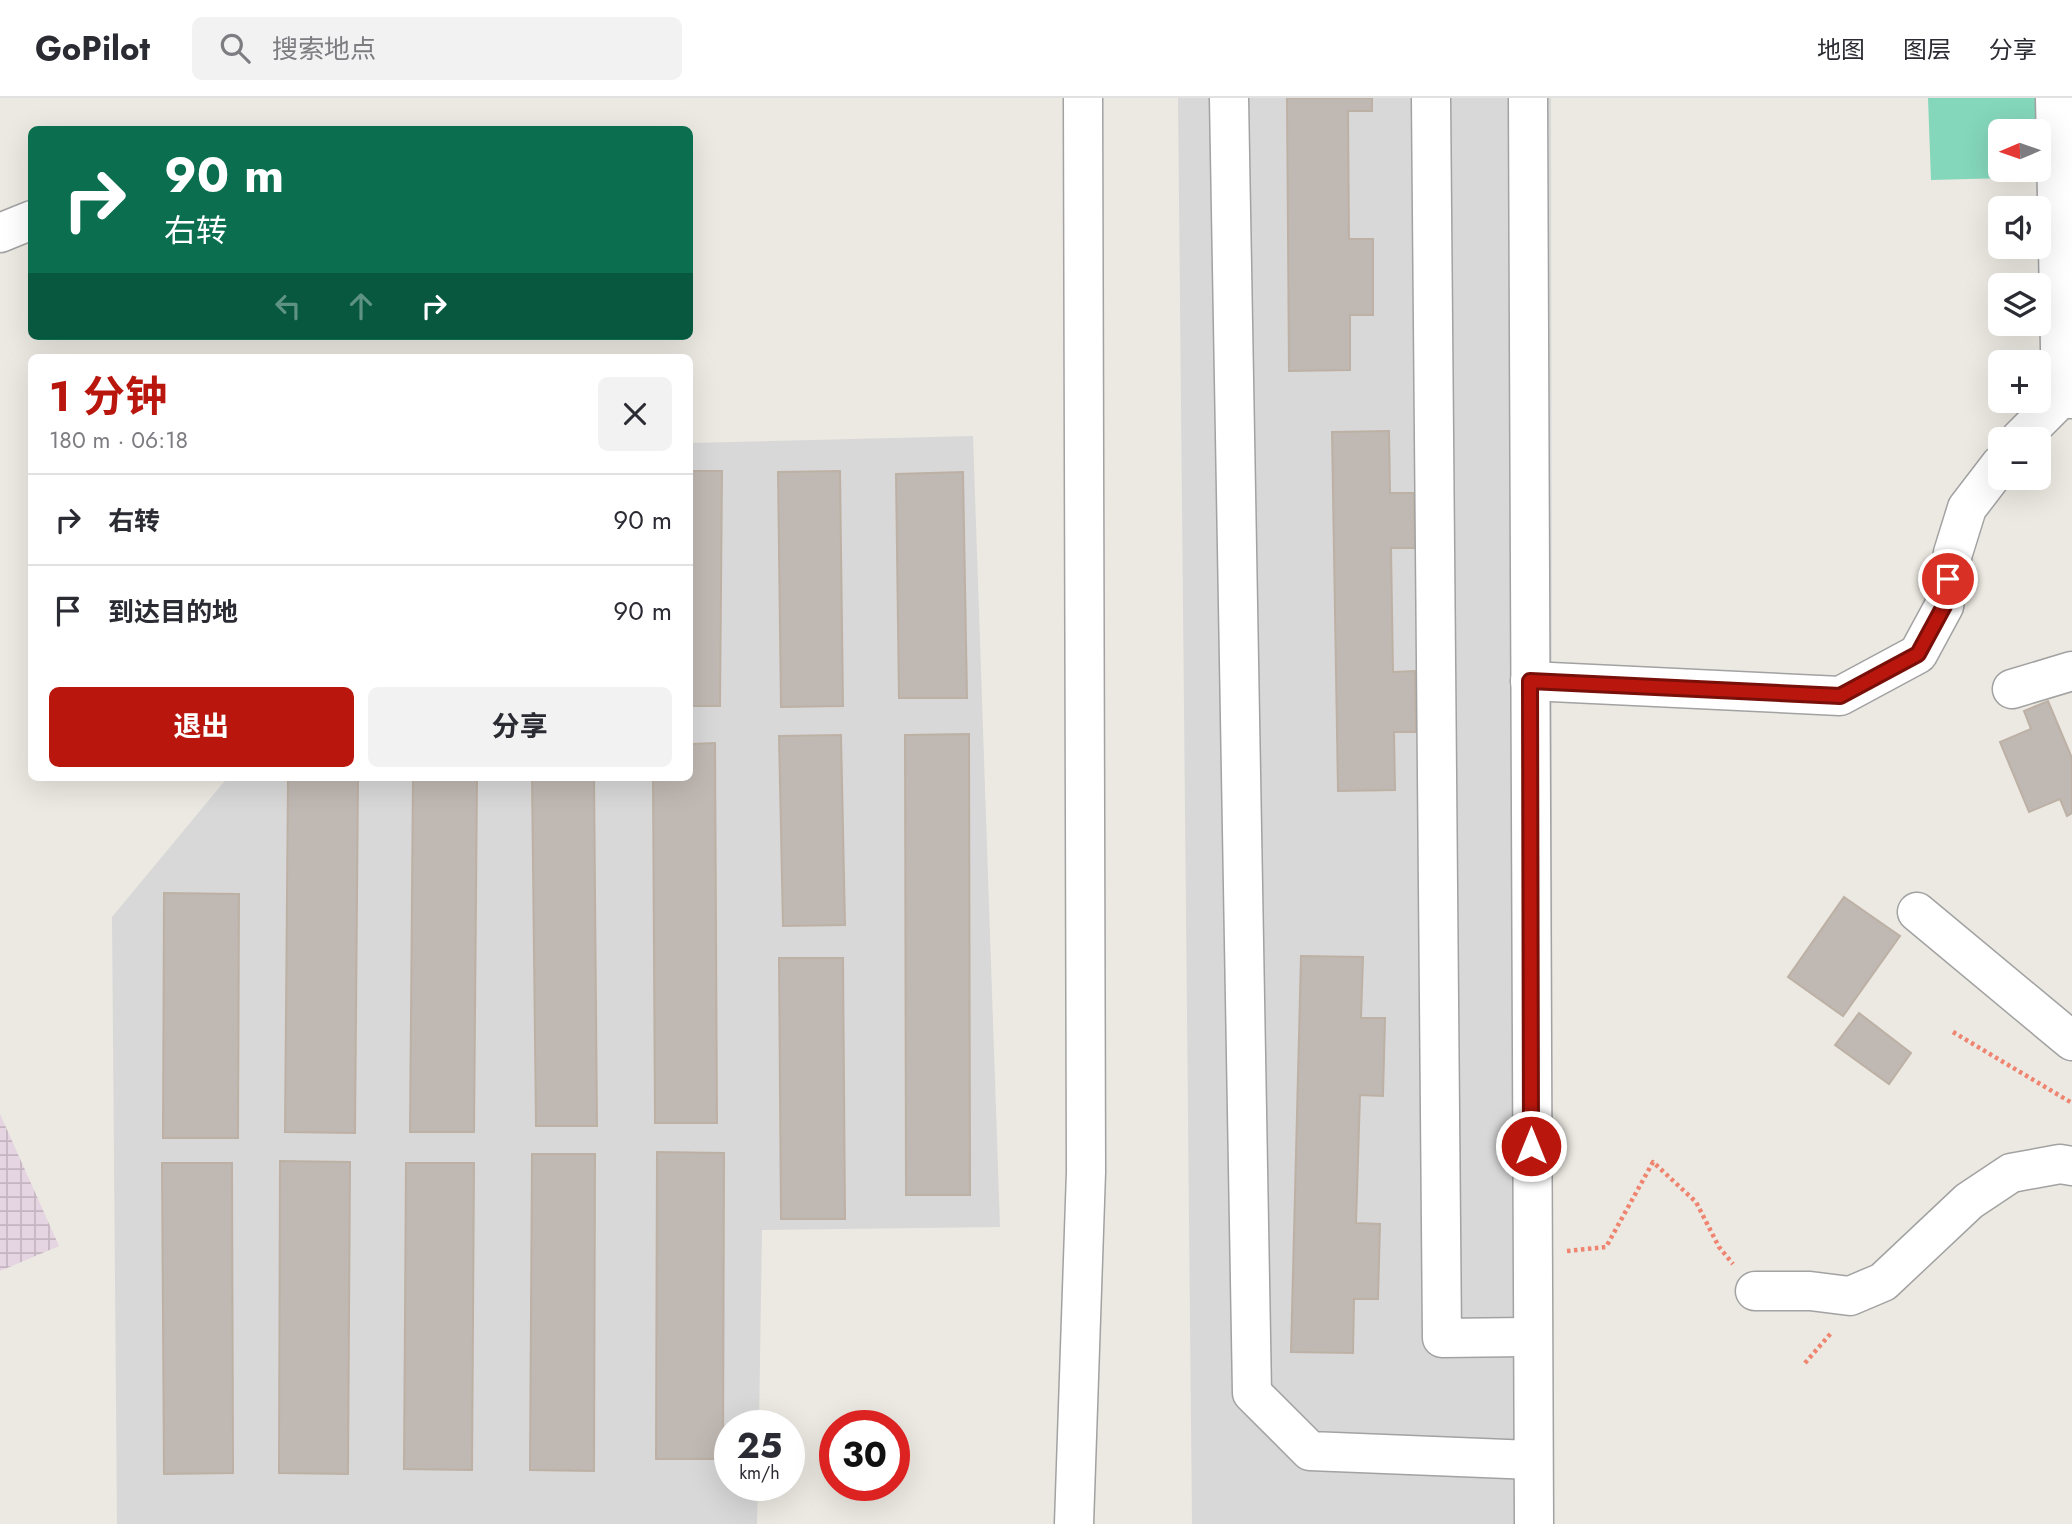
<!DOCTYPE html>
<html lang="zh">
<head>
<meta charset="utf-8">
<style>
  body { margin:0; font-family:Jost,"Noto Sans SC",sans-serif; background:#f2f2f3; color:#2b2b33; height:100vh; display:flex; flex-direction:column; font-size:26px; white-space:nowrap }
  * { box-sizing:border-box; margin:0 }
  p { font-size:23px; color:#7c7c81 }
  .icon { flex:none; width:38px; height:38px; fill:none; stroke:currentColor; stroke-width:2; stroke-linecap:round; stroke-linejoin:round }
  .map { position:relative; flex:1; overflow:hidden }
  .drawer { position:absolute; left:28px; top:256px; width:665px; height:427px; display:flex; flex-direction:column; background:#fff; border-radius:10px; box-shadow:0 7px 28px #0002 }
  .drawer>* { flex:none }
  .banner { position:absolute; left:28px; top:28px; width:665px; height:214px; border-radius:10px; box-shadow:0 7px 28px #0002; background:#0b6e4f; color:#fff; overflow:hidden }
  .needle { width:46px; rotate:268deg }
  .controls { position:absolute; left:1988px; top:21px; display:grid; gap:14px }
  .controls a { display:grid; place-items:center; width:63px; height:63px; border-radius:10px; background:#fff; box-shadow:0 7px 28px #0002; font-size:35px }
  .speed { position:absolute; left:714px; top:1312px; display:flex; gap:14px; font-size:35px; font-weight:700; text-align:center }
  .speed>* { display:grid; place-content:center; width:91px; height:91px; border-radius:50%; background:#fff; box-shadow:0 7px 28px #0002; line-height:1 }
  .speed small { font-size:18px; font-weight:400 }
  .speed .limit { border:10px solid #d22; background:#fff; color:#111 }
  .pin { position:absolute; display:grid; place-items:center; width:60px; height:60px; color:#fff; margin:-30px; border:4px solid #fff; border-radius:50%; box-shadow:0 2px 7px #0007 }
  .me { position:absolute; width:77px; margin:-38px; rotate:0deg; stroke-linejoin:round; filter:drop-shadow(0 0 5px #0008) }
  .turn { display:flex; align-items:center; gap:24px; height:147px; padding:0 21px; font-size:32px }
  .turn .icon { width:91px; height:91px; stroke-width:2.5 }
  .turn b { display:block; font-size:49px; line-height:60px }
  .lanes { display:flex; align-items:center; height:66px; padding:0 21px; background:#0003; justify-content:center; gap:35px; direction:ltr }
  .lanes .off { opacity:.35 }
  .round { display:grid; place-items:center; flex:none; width:74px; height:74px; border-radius:10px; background:#f2f2f3 }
  .summary { display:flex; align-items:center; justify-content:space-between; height:119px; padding:0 21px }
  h1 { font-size:42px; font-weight:700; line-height:52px; color:#b9170e }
  .cta { display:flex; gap:14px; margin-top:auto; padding:14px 21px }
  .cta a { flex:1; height:80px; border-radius:10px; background:#b9170e; color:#fff; font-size:28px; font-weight:700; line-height:80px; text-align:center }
  .cta a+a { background:#f2f2f3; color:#2b2b33 }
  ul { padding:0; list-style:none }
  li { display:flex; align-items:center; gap:21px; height:91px; padding:0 21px; border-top:2px solid #e1e1e2 }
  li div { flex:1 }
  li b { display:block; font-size:26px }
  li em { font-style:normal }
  header { display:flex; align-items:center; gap:42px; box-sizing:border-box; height:98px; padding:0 35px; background:#fff; border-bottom:2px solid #e1e1e2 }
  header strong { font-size:33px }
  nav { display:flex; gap:38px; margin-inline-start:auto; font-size:24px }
  .search { width:490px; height:63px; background:#f2f2f3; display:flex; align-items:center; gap:18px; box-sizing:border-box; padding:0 24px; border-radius:10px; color:#7c7c81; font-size:26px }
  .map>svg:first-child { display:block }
  .residential { fill:#d9d8d8 }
  .industrial { fill:url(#industrial-grid) }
  .pitch { fill:#84d7bb }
  .building { fill:#c0b8b2; stroke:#bdb1a5; stroke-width:2 }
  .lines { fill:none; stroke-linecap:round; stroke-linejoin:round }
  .minor-casing { stroke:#a2a2a2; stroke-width:41 }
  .path { stroke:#ef8470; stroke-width:4.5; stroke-dasharray:3.5 3.5; stroke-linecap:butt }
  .minor { stroke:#fff; stroke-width:38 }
  .route-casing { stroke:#780f09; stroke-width:18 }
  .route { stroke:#b9170e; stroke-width:12 }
</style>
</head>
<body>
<header>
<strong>GoPilot</strong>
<div class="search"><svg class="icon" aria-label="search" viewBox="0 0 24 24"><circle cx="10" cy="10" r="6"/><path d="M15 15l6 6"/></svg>搜索地点</div>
<nav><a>地图</a><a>图层</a><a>分享</a></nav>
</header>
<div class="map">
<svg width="2072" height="1426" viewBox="0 0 2072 1426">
  <defs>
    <pattern id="industrial-grid" width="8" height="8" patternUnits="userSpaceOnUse" patternTransform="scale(1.75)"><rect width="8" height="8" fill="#e5d4e1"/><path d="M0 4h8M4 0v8" fill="none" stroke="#c4b5c0"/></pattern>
  </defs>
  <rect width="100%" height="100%" fill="#ece9e2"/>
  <g class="residential">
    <polygon points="1178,0 1551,0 1553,1426 1192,1426"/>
    <polygon points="973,338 1000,1129 762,1132 759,1328 730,1328 730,1388 758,1388 757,1426 117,1426 112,819 228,679 690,679 690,345"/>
  </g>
  <polygon class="industrial" points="0,1016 59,1148 0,1173"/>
  <polygon class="pitch" points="1928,0 2038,0 2039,33 2000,33 2000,72 2039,72 2040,79 1931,82"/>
  <g class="building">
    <polygon points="1287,0 1372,0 1372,13 1348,13 1349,141 1373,141 1373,217 1350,217 1350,272 1289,273"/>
    <polygon points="1389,333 1390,395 1414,395 1415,450 1391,450 1393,574 1415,573 1416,634 1394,634 1395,692 1338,693 1332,334"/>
    <polygon points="690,373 722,373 720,608 690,608"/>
    <polygon points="840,373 843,608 781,609 778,374"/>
    <polygon points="963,374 967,600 899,600 896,376"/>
    <polygon points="2048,603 2072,660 2072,715 2067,718 2060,701 2029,714 2000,644 2031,631 2024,613"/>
    <polygon points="969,636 970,1097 906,1097 905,637"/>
    <polygon points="841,637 845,827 783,828 779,638"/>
    <polygon points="715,645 717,1025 655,1025 653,679 690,679 690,646"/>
    <polygon points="288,679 358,679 355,1035 285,1034"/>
    <polygon points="413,679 477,679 474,1034 410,1034"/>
    <polygon points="532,679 594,679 597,1028 536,1028"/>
    <polygon points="164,795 239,796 238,1040 163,1040"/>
    <polygon points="1844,799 1900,838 1843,918 1788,879"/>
    <polygon points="1301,858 1363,859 1361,920 1385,920 1383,998 1360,997 1356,1125 1380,1126 1378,1201 1354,1201 1353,1255 1291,1254"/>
    <polygon points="779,860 843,860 845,1121 781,1121"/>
    <polygon points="1859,915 1911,955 1889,986 1835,947"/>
    <polygon points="657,1054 724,1055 723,1361 656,1361"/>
    <polygon points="532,1056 595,1056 594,1373 530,1372"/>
    <polygon points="280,1063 350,1064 348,1376 279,1375"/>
    <polygon points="162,1065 232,1065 233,1375 164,1376"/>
    <polygon points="406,1065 474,1065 472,1372 404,1371"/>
  </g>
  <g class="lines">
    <defs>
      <g id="minor">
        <polyline points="1229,0 1252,1295 1310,1353 1533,1362"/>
        <polyline points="1431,0 1442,1240 1532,1239"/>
        <polyline points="1528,0 1534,1426"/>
        <polyline points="2055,0 2061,300 2072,301"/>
        <polyline points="0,135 32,122"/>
        <polyline points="2020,341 2061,300"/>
        <polyline points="1530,583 1840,598 1918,556 1944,508 1953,455 1967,410 2000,367"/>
        <polyline points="2012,591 2072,573"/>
        <polyline points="1917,814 2072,943"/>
        <polyline points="1755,1193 1810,1193 1850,1198 1883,1184 1969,1103 2011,1075 2060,1066 2072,1068"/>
        <polyline points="1074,1426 1086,1074 1083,0"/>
      </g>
    </defs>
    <use href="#minor" class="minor-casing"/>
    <g class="path">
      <polyline points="1953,934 2072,1005"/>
      <polyline points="1567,1153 1606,1149 1653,1064 1696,1104 1719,1149 1733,1166"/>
      <polyline points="1805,1265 1832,1234"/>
    </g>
    <use href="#minor" class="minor"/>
  </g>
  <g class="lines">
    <defs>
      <polyline id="route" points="1531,1048 1530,583 1840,598 1918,556 1944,508 1948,481"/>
    </defs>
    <use href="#route" class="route-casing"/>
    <use href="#route" class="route"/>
  </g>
</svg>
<div class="controls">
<a><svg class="needle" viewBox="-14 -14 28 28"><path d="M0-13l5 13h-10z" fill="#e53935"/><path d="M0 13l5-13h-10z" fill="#7c7c81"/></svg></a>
<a><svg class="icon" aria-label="sound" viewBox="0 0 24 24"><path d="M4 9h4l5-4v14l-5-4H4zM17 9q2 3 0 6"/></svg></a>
<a><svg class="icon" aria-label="layers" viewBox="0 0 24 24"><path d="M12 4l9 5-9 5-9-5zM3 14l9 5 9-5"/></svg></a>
<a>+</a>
<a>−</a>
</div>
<div class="speed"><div>25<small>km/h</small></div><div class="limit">30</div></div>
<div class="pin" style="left:1948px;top:481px;background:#d93025"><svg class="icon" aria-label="arrive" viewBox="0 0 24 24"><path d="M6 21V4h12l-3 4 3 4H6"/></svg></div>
<svg class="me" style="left:1531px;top:1048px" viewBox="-20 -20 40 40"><circle r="17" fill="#b9170e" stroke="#fff" stroke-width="3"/><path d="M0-11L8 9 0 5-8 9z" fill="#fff"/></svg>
<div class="banner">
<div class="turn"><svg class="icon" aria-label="right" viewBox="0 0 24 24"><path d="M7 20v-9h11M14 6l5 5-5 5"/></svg><div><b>90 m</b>右转</div></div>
<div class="lanes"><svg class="icon off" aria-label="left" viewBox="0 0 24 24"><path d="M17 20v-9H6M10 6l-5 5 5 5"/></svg><svg class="icon off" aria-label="ahead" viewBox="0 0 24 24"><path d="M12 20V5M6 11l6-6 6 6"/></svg><svg class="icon" aria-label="right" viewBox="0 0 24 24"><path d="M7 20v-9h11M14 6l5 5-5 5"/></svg></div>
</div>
<section class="drawer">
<div class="summary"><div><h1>1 分钟</h1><p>180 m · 06:18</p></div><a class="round"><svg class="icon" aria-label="close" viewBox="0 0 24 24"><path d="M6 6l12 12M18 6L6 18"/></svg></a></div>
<ul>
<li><svg class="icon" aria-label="right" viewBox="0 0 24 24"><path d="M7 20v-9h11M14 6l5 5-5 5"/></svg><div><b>右转</b></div><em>90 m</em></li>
<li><svg class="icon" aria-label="arrive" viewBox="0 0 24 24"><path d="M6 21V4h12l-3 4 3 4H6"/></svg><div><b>到达目的地</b></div><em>90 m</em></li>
</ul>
<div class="cta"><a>退出</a><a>分享</a></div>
</section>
</div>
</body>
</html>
